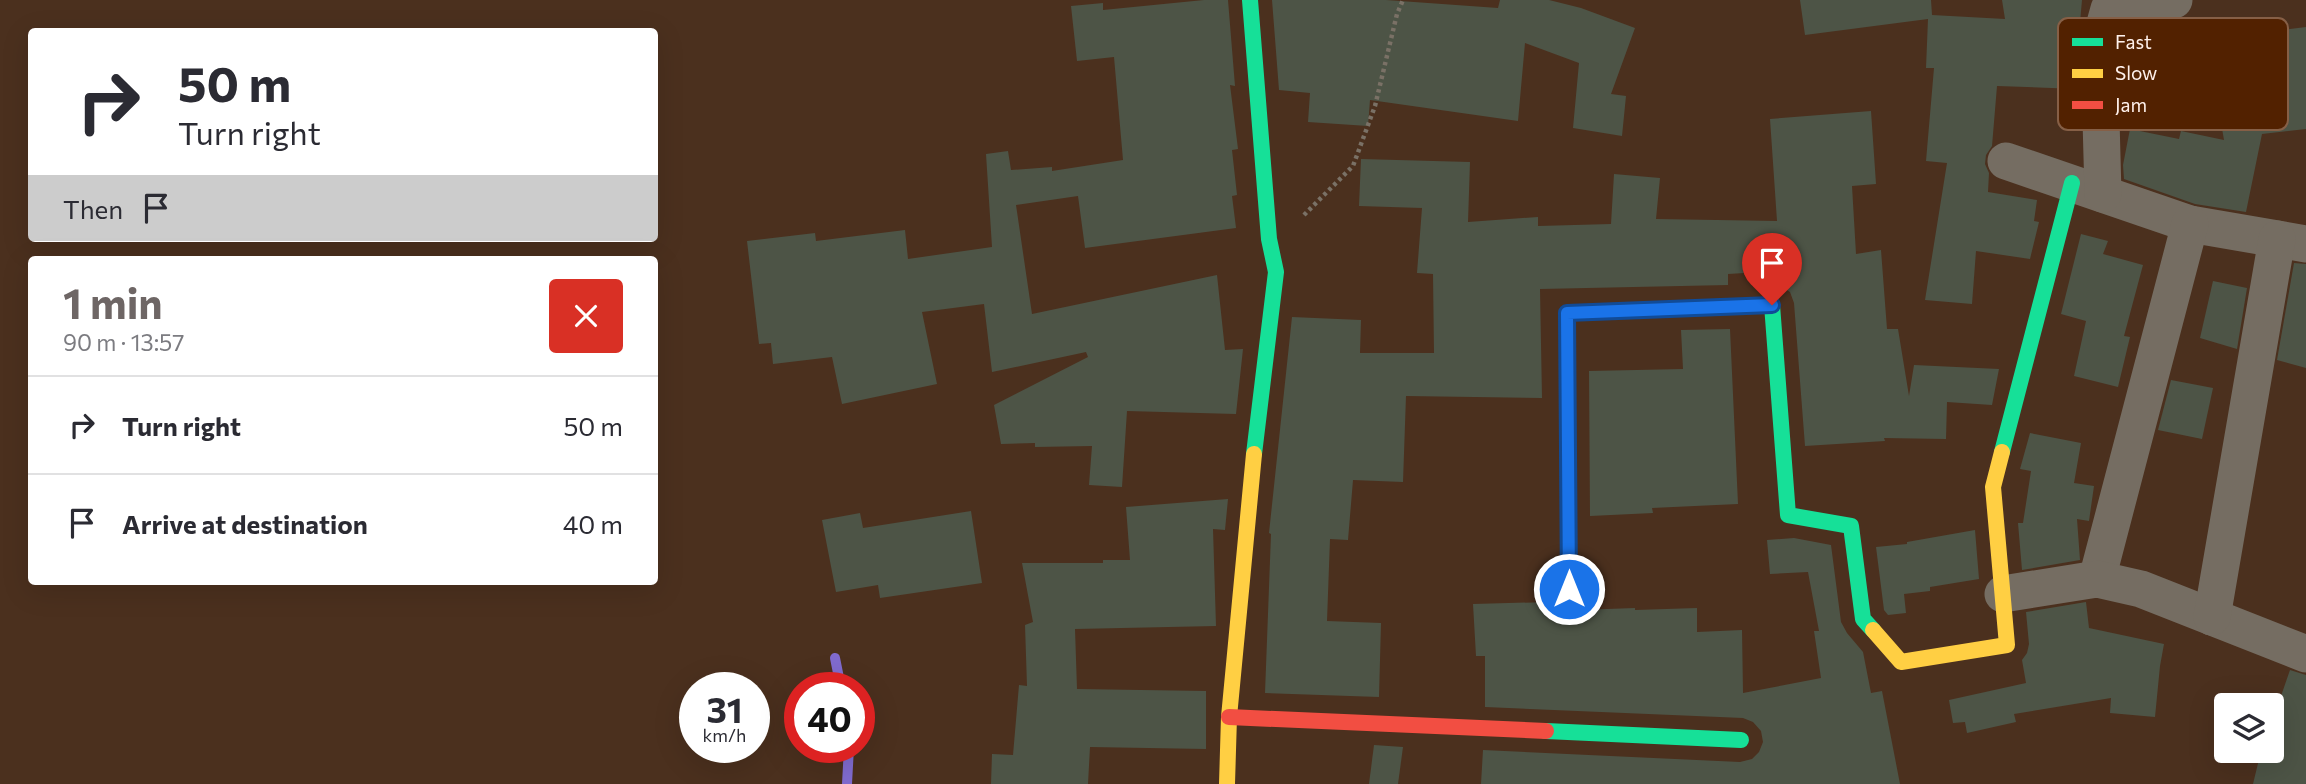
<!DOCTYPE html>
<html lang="en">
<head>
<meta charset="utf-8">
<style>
  body { margin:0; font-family:Commissioner,sans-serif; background:#f2f2f3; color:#2b2b33; height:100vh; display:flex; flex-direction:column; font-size:26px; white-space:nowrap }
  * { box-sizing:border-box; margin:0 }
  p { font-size:23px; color:#7c7c81 }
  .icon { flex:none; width:38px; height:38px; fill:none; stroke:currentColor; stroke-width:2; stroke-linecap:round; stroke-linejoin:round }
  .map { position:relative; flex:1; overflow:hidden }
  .sheet { position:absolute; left:28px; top:256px; width:630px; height:329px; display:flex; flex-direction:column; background:#fff; border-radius:7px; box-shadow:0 7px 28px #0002 }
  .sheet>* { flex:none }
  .guide { position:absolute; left:28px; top:28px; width:630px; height:214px; border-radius:7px; box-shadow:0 7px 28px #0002; background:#fff; color:#2b2b33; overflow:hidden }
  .tools { position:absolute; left:2214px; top:693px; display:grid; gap:14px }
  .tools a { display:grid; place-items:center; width:70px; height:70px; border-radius:7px; background:#fff; box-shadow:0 7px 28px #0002; font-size:35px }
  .speed { position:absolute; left:679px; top:672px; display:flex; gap:14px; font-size:35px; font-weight:700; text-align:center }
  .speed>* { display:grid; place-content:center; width:91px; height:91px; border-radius:50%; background:#fff; box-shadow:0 7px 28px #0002; line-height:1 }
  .speed small { font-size:18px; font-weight:400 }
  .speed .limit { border:10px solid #d22; background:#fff; color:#111 }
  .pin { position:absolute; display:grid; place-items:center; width:60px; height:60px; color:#fff; margin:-72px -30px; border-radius:50% 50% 50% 0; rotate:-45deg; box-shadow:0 0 7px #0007 }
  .pin .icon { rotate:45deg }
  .me { position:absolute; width:77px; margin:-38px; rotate:0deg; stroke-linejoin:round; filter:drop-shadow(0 0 5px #0008) }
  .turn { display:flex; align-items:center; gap:24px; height:147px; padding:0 35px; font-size:32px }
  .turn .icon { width:91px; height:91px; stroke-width:2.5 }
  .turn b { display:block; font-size:49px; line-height:60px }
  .then { display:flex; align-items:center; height:66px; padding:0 35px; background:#0003; gap:14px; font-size:26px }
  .round { display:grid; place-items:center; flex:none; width:74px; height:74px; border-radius:7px; background:#f2f2f3 }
  .overview { display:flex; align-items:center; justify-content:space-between; height:119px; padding:0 35px }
  h1 { font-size:42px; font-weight:700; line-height:52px; color:#6e6665 }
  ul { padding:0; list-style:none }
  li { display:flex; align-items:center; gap:21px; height:98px; padding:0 35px; border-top:2px solid #e1e1e2 }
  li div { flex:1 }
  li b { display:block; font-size:26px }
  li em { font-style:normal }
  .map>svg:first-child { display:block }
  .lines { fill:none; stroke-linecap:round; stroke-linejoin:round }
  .stream { stroke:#806bcf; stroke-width:10 }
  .building { fill:#4d5446 }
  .path { stroke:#7a7166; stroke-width:4.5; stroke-dasharray:3.5 3.5; stroke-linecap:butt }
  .street { stroke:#756d62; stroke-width:37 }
  .fast { stroke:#16e098; stroke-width:16 }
  .slow { stroke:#ffcf43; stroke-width:16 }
  .jam { stroke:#f24e42; stroke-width:16 }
  .route-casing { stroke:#114b97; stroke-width:18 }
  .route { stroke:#1a73e8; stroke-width:12 }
  .key { fill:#522100; stroke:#865f46; stroke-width:2 }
  .key-label { font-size:19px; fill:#fff1eb }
</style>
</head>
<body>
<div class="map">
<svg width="2306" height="784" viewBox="0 0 2306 784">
  <rect width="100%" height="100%" fill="#4b301e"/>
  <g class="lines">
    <g class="stream">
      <polyline points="835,658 841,688"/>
      <polyline points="847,784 849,747"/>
    </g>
  </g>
  <g class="building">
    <polygon points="1204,0 1228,0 1235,86 1230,85 1238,149 1232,150 1237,195 1232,196 1236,228 1085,248 1078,196 1016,205 1032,314 1217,275 1225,350 1243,349 1236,414 1127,411 1122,487 1089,485 1092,446 1035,447 1035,443 1001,444 994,405 1088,357 1086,352 992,372 984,304 922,312 937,384 842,404 832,357 773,364 771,343 759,344 747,241 815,233 816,241 905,230 908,259 992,247 986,154 1008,151 1011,170 1052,167 1052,171 1123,160 1114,57 1077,61 1071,6 1103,3 1103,10"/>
    <polygon points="1272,0 1386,0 1498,8 1500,0 1549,0 1581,8 1635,28 1611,94 1626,96 1622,136 1573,128 1579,63 1525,43 1518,121 1370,100 1368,126 1308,122 1310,93 1279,90"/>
    <polygon points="1800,0 1931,0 1932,15 2005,19 2002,0 2082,0 2078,45 2078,89 1997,86 1992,146 1986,155 1985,164 1989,173 1988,192 2037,200 2034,221 2039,222 2030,259 1976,251 1972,304 1925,300 1947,163 1926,161 1934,68 1926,68 1928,19 1805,35"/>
    <polygon points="2306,27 2306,129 2262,134 2246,212 2195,204 2124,179 2123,165 2130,129 2179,139 2181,131 2224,140 2212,71 2262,63 2258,33"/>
    <polygon points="1871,111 1876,184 1852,186 1856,254 1881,250 1887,329 1898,329 1909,396 1914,365 1999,369 1992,405 1947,402 1946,439 1884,438 1885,441 1805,446 1794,303 1790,292 1779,285 1778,271 1728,274 1728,285 1540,289 1542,398 1406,396 1403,482 1353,480 1348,540 1330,539 1327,621 1381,623 1379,697 1265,693 1271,534 1269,533 1292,317 1361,320 1360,353 1434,353 1433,274 1417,273 1422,208 1359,206 1361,159 1470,162 1468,222 1538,217 1538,226 1611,224 1614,174 1660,178 1656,219 1777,221 1770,119"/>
    <polygon points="2081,234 2108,241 2103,254 2143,265 2124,336 2130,337 2118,387 2074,376 2086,321 2061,314"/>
    <polygon points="2294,263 2306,264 2306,368 2277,360"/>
    <polygon points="2213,281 2247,288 2237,349 2200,338"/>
    <polygon points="1730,329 1738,504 1652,508 1653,513 1590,516 1589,371 1683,369 1681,330"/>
    <polygon points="2171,380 2213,388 2202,439 2158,430"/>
    <polygon points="2030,433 2081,443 2074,483 2094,486 2089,521 2077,519 2080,560 2022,570 2018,523 2023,523 2031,471 2020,469"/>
    <polygon points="1228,499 1225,530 1213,529 1216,626 1075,629 1077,689 1206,691 1206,749 1090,747 1088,784 991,784 992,754 1013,755 1019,685 1027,686 1025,625 1033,622 1022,563 1103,563 1103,560 1130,560 1126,507"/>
    <polygon points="971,511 982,583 880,598 878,585 836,592 822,520 860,513 863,528"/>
    <polygon points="1975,530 1979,579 1930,587 1930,591 1904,594 1906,613 1888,615 1884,610 1876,547 1907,544 1907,542"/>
    <polygon points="1794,538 1831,545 1841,622 1847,633 1863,652 1871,693 1882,691 1900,784 1481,784 1483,750 1740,762 1752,759 1759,752 1763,742 1761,731 1753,722 1743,718 1485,707 1485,656 1476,656 1473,604 1550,602 1551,611 1635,608 1635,610 1697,608 1697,632 1742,630 1743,693 1821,678 1814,631 1819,631 1808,572 1770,574 1767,540"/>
    <polygon points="2086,602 2089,628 2164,644 2160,666 2155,717 2110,713 2111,698 2014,714 2016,722 1967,733 1965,722 1953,723 1949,700 2026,683 2022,660 2027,653 2029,644 2026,612"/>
    <polygon points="2290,670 2306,675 2306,784 2253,784 2261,751 2272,751 2272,722"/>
    <polygon points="1374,745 1403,747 1398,784 1369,784"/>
  </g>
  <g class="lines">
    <polyline class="path" points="1304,215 1353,166 1375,106 1397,14 1403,0"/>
    <g class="street">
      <polyline points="2006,161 2190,224 2306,244"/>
      <polyline points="2103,194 2099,45 2109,9 2174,0"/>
      <polyline points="2097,579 2190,224"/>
      <polyline points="2003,594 2097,579 2141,589 2306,654"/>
      <polyline points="2212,617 2277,239"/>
    </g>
    <g class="fast">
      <polyline points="1250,0 1269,239 1276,272 1254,454"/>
      <polyline points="1594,312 1772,305 1788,515 1851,526 1863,619 1873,630"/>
      <polyline points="2002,452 2072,183"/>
      <polyline points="1546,731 1741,740"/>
    </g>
    <g class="slow">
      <polyline points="1873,630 1901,662 2007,645 1993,487 2002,452"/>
      <polyline points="1227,784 1229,717 1254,454"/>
    </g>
    <g class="jam">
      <polyline points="1569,589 1567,313 1594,312"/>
      <polyline points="1229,717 1546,731"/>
    </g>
  </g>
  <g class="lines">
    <defs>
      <polyline id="route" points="1569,589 1567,313 1772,305"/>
    </defs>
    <use href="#route" class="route-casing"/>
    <use href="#route" class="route"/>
  </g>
  <rect x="2058" y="18" width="230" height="112" rx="10" class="key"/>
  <rect x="2072" y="38" width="31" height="8" fill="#16e098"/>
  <rect x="2072" y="69" width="31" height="9" fill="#ffcf43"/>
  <rect x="2072" y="101" width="31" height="8" fill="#f24e42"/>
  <g class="key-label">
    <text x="2115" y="49">Fast</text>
    <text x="2115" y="80">Slow</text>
    <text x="2115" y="112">Jam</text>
  </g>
</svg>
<div class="tools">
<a><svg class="icon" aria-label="layers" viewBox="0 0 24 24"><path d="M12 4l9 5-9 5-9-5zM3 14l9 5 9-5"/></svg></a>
</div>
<div class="speed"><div>31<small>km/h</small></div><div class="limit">40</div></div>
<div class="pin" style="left:1772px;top:305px;background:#d93025"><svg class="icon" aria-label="arrive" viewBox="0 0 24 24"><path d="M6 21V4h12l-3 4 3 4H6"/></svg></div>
<svg class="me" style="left:1569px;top:589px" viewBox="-20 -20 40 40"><circle r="17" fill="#1a73e8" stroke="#fff" stroke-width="3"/><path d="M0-11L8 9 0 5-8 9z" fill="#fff"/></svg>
<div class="guide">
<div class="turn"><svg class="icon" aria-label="right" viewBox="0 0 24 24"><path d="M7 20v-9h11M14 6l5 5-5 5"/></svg><div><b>50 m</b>Turn right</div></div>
<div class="then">Then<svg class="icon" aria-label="arrive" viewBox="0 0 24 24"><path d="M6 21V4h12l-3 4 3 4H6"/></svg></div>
</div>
<section class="sheet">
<div class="overview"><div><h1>1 min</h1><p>90 m · 13:57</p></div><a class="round" style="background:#d93025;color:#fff"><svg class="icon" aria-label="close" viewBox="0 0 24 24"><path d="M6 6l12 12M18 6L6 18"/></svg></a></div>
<ul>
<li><svg class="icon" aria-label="right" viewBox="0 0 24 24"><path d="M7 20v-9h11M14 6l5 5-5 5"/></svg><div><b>Turn right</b></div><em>50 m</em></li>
<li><svg class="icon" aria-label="arrive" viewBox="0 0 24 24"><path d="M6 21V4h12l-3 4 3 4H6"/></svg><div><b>Arrive at destination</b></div><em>40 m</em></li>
</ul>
</section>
</div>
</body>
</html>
